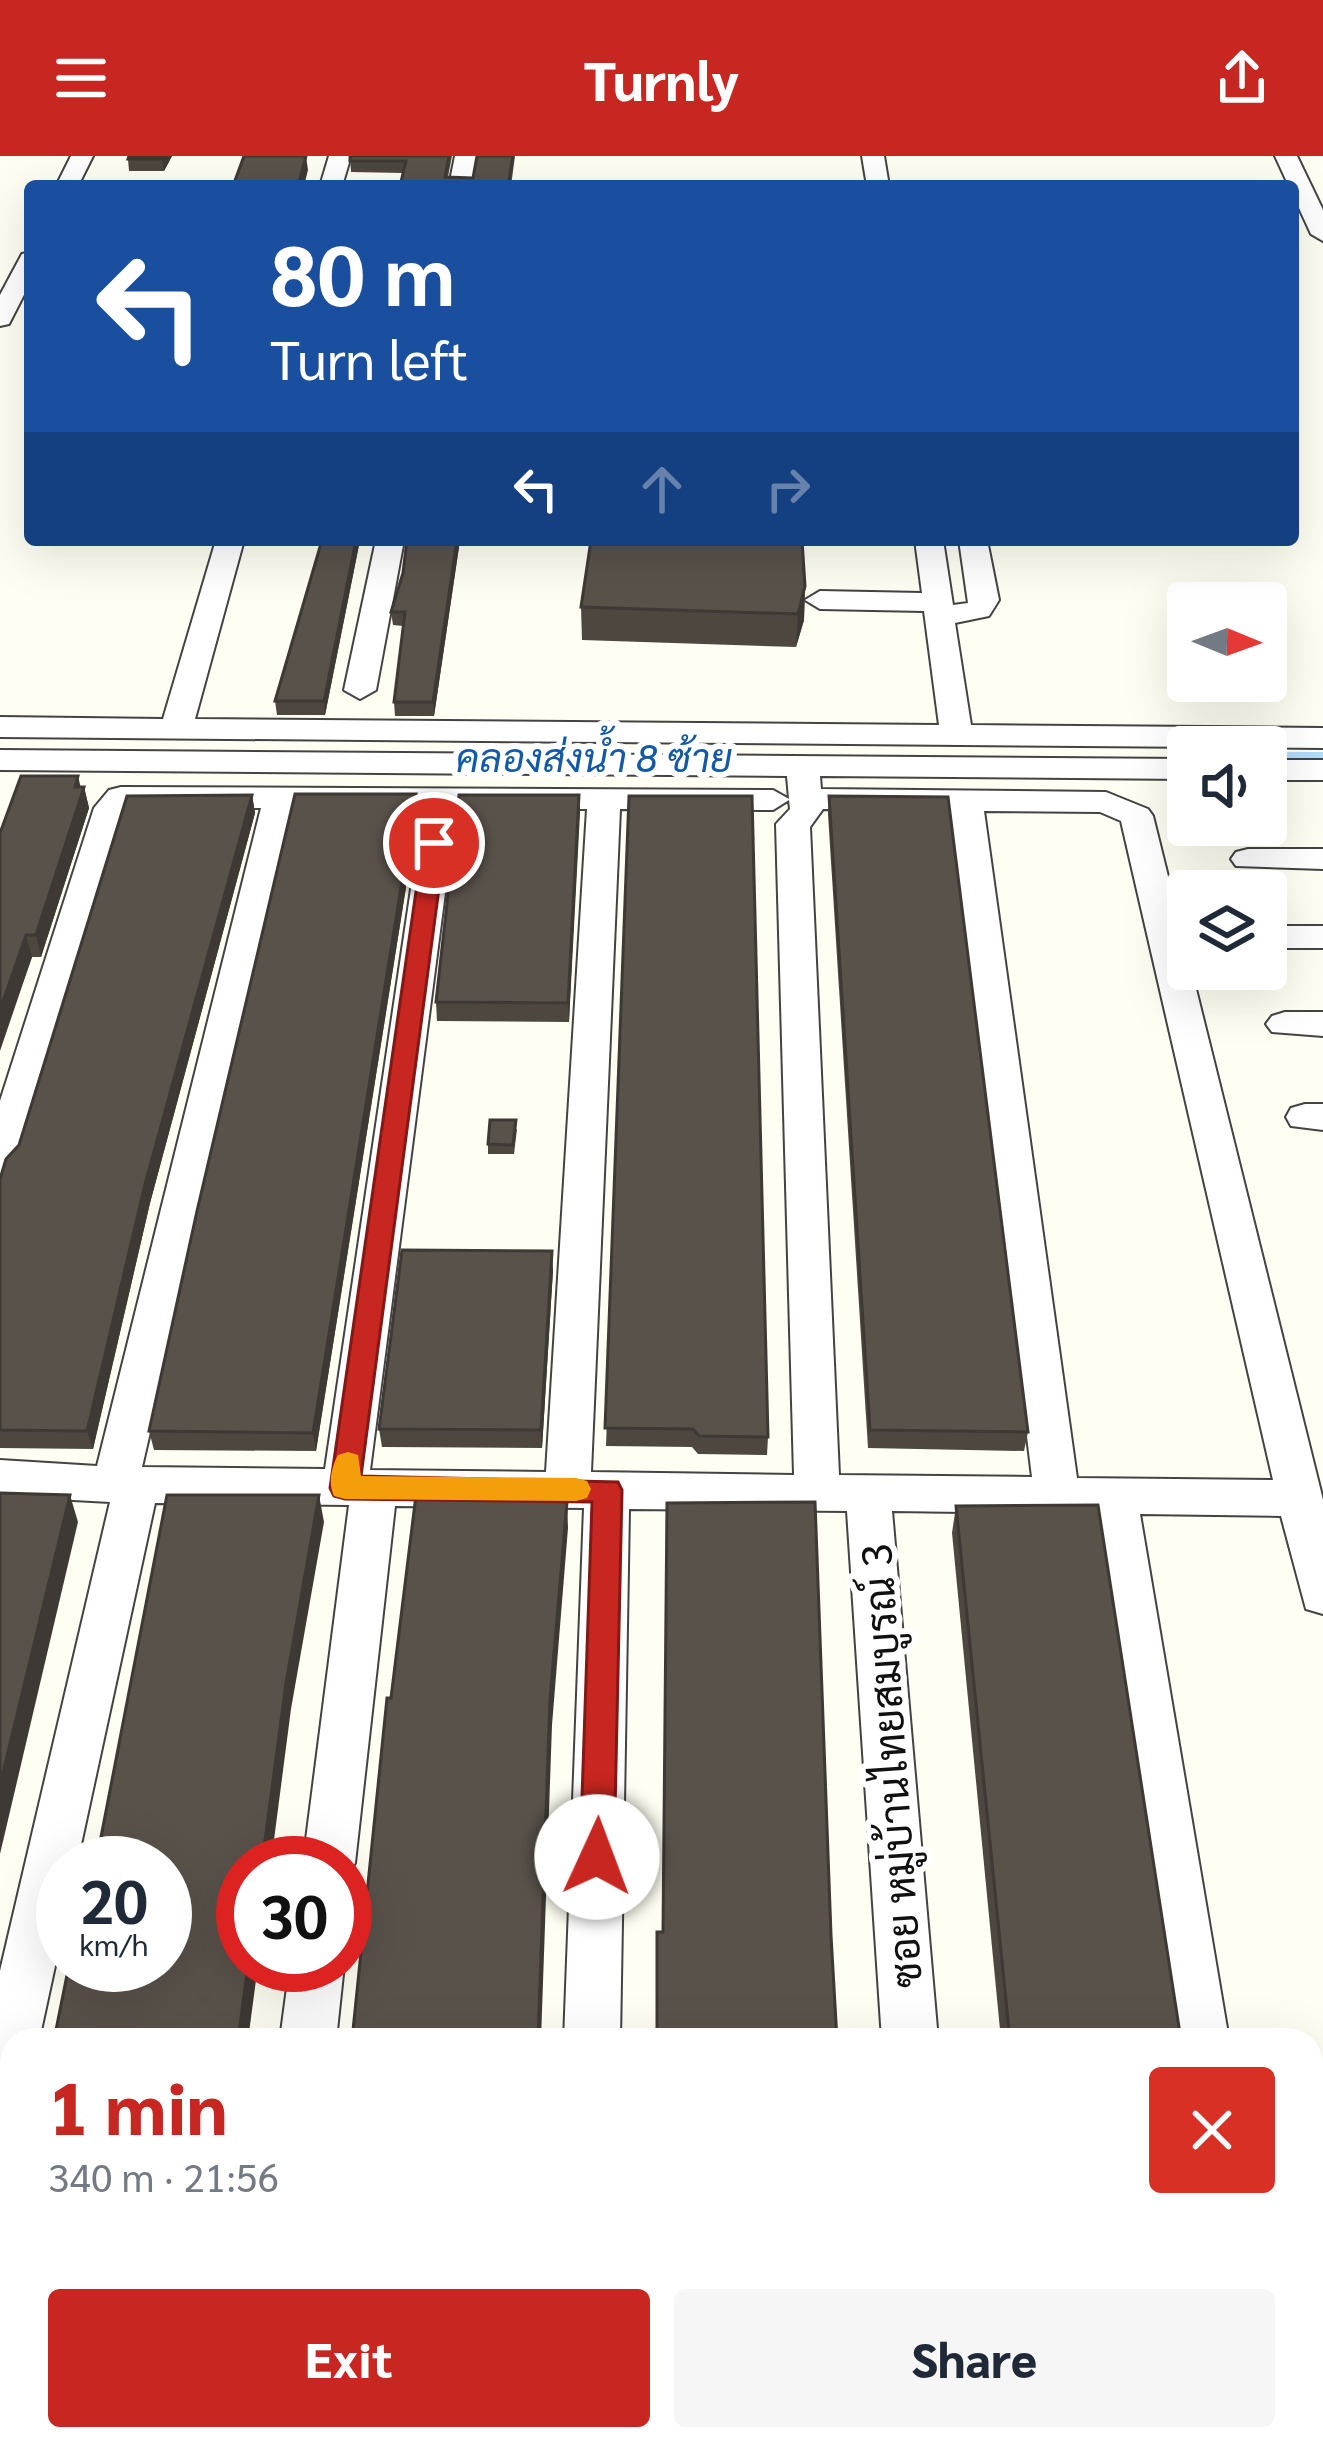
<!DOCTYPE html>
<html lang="en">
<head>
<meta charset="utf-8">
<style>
  body { margin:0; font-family:Georgia,Sarabun,serif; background:#f6f6f7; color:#1f2937; height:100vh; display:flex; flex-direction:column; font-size:45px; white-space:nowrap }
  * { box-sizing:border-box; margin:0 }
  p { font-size:39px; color:#747a83 }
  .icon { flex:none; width:66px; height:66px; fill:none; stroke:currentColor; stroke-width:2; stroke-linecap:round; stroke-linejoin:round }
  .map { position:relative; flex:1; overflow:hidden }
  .drawer { position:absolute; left:0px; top:1872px; width:1323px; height:423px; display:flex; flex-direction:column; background:#fff; border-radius:36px 36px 0 0; box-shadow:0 12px 48px #0002 }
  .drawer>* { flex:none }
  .top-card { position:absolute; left:24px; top:24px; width:1275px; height:366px; border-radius:12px; box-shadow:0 12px 48px #0002; background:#1a4fa0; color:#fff; overflow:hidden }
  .needle { width:78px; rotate:91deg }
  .fabs { position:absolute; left:1167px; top:426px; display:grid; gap:24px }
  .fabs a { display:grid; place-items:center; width:120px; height:120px; border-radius:12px; background:#fff; box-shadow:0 12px 48px #0002; font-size:60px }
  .speed { position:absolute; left:36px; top:1680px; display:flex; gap:24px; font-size:60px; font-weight:700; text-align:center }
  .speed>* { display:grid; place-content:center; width:156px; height:156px; border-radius:50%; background:#fff; box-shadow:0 12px 48px #0002; line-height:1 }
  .speed small { font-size:30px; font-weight:400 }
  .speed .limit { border:18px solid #d22; background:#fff; color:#111 }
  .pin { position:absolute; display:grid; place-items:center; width:102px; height:102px; color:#fff; margin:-51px; border:6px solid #fff; border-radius:50%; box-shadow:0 3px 12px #0007 }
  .me { position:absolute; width:132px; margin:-66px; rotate:2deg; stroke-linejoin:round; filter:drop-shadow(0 0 9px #0008) }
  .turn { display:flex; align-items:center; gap:42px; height:252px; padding:0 48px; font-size:54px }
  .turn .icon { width:156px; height:156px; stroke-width:2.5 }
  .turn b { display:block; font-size:84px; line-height:102px }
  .lanes { display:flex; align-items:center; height:114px; padding:0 48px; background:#0003; justify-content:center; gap:60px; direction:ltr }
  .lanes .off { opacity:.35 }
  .round { display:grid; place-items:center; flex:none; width:126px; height:126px; border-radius:12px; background:#f6f6f7 }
  .overview { display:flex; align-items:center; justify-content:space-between; height:204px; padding:0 48px }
  h1 { font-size:72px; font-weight:800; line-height:90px; color:#c82620 }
  .button { display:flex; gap:24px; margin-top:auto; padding:24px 48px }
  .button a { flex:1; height:138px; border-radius:12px; background:#c82620; color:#fff; font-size:48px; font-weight:800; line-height:138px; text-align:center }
  .button a+a { background:#f6f6f7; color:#1f2937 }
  header { display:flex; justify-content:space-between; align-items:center; height:156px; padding:0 48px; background:#c82620; color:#fff; font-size:54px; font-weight:800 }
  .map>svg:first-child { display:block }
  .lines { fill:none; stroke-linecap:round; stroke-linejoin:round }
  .canal { fill:#b4daf9; fill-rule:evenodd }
  .minor-casing { stroke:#434343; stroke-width:4 }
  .minor { fill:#fff; fill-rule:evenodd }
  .wall { fill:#4d4740 }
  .shaded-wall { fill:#3e3934 }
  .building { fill:#59524b; stroke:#3e3934; stroke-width:3 }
  .route { fill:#c82620; stroke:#821915; stroke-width:3 }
  .slow { fill:#f59e0b }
  .labels { text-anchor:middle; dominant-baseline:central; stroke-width:12; stroke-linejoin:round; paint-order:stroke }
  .far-water-label { font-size:39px; font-style:italic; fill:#125aa9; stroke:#fff }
  .street-label { font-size:42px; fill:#101010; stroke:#fff }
</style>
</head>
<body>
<header><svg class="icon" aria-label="menu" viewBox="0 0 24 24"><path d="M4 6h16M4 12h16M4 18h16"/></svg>Turnly<svg class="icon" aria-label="share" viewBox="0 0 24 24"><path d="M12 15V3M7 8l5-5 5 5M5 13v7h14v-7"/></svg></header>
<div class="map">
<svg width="1323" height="2294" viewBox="0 0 1323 2294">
  <rect width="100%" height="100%" fill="#fffef2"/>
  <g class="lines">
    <rect class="canal" x="1266" y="596" width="57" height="16"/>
    <defs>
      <g id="minor">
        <polygon points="71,0 93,0 78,30 56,30"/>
        <polygon points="329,0 351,0 342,30 320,30"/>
        <polygon points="455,0 477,0 471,30 449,30"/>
        <polygon points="862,0 884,0 889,30 867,30"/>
        <polygon points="1275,0 1297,0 1323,54 1323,85 1311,78"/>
        <polygon points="30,96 30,127 9,168 0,170 0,139 22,98"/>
        <polygon points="216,384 244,384 195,563 939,569 924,455 820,453 805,444 820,435 922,437 915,384 943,384 953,449 968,447 959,384 987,384 999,444 989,460 955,467 971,569 1323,572 1323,592 0,581 0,561 163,563"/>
        <polygon points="376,384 404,384 376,534 360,543 344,534"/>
        <path d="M0,594L1188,603V623L820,620L821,633L1106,636L1148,653L1153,660L1323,1344V1458L1306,1453L1281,1360L1140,1358L1229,1884H1173L1094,1358L892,1355L938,1884H882L847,1355L629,1353L620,1884H564L584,1352L395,1350L355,1707L345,1724V1707H303L349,1349L155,1347L77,1707H63V1773L39,1884H12V1957L0,1962V1815L110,1346L0,1340V1304L97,1310L261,652L127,654L20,1006L14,1016L0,1020V945L94,652L109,634L121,631L773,634L789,643L787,620L0,614ZM789,644L790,653L776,668L794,1319L591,1316L620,653L773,654ZM294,652H423L325,1313L142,1311ZM456,652L587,653L546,1316L370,1314ZM823,653L950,654L1032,1321L839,1319L810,671ZM984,655L1100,656L1121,665L1273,1324L1077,1322Z"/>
        <rect x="1266" y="604" width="57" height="20"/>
        <polygon points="1248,693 1323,693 1323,713 1236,710 1231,703 1236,696"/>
        <rect x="1266" y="770" width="57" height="22"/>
        <polygon points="1285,856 1323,856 1323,880 1272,876 1266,868 1272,860"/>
        <polygon points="1305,948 1323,948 1323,974 1291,970 1286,961 1291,952"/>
        <polygon points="290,1809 344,1809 336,1884 280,1884"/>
        <polygon points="229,2283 291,2283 290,2294 228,2294"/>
        <polygon points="551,2283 613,2283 612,2294 550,2294"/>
        <polygon points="909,2283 971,2283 972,2294 910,2294"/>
        <polygon points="1233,2283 1295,2283 1297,2294 1235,2294"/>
      </g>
    </defs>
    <use href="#minor" class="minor-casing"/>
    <use href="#minor" class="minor"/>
  </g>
  <g class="wall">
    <polygon points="129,0 172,0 164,15 129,15 128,3"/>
    <polygon points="350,0 452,0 448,21 473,22 515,0 511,30 400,30 403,17 351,16"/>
    <polygon points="322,384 360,384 325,559 277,559 275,545"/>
    <polygon points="407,384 460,384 434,560 395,560 394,546 403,470 393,469 391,456 403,417"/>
    <polygon points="805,430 804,464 796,491 582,484 581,451"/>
    <polygon points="81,631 84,631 89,652 41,801 32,801 23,826 0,677"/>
    <polygon points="416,638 418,656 316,1295 154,1294 149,1275"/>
    <polygon points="252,639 255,657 150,1047 93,1293 0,1292 0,1023"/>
    <polygon points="579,639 569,866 437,865 436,846"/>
    <polygon points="629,640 768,1281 767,1299 698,1298 692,1291 606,1290"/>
    <polygon points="829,640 1028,1276 1024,1295 868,1292 828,658"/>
    <polygon points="517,973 514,998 488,998 488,988"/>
    <polygon points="553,1114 542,1292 382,1291 379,1273"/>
    <polygon points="956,1350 1181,1884 1001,1884 952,1377"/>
    <polygon points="1041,2283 1243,2283 1245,2294 1042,2294"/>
  </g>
  <g class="shaded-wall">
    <polygon points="164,0 172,0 164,15 162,3"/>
    <polygon points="306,0 308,14 304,30 298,30"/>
    <polygon points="356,384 360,384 325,559 324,545"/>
    <polygon points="457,384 460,384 434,560 433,546"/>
    <polygon points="805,430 804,464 796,491 798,458"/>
    <polygon points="78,620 82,637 84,631 89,652 41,801 36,779"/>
    <polygon points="416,638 418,656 316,1295 313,1277"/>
    <polygon points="252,639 255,657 150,1047 93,1293 87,1275 145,1028"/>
    <polygon points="579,639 580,657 569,866 568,847"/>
    <polygon points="26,779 32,801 0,895 0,854"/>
    <polygon points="552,1095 553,1114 542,1292 541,1274"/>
    <polygon points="70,1339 78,1366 0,1698 0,1629"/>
    <polygon points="319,1339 324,1366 291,1553 271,1707 262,1707 286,1527"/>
    <polygon points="567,1346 568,1372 552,1569 541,1884 538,1884 550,1543"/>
    <polygon points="248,1809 258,1809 248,1884 238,1884"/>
    <polygon points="184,2283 196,2283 195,2294 183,2294"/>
  </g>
  <g class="building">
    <polygon points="129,0 164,0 162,3 128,3"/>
    <polygon points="244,0 306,0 298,30 233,30"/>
    <polygon points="350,0 449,0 445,21 473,22 477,0 513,0 508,30 400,30 406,5 350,5"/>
    <polygon points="322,384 356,384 324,545 275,545"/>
    <polygon points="407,384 457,384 433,546 394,546 405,456 391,456 403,417"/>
    <polygon points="591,384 802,384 805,430 798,458 581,451"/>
    <polygon points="21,620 78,620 75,631 84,631 36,779 26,779 0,854 0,677"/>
    <polygon points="295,638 416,638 313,1277 149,1275 197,1055"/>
    <polygon points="252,639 145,1028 87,1275 0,1274 0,1023 6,1003 19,989 127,640"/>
    <polygon points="459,639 579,639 568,847 436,846"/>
    <polygon points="629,640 752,640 768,1281 699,1280 693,1273 605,1272"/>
    <polygon points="829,640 948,641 1028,1276 870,1274"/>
    <polygon points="490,964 516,964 513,989 488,988"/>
    <polygon points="402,1094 552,1095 541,1274 379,1273"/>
    <polygon points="0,1337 70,1339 0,1629"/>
    <polygon points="167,1339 319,1339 286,1527 262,1707 243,1707 243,1809 248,1809 238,1884 54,1884 69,1809 165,1809 165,1707 96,1707"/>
    <polygon points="416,1339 567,1346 550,1543 538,1884 352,1884 387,1542 391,1542"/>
    <polygon points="815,1346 831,1779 837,1884 657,1884 657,1776 663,1776 667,1347"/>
    <polygon points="1098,1349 1181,1884 1010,1884 956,1350"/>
    <polygon points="12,2136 12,2283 184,2283 183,2294 0,2294 0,2196"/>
    <polygon points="310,2283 515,2283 514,2294 309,2294"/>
    <polygon points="662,2283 859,2283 860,2294 661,2294"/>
    <polygon points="1050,2283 1243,2283 1245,2294 1051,2294"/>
  </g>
  <polygon class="route" points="434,680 445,687 361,1320 618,1326 622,1334 614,1701 609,1711 597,1716 585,1711 580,1701 592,1346 345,1343 334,1340 330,1332 423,687"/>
  <path class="slow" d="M348,1296L358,1299L361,1320L576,1322L587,1325L591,1333L587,1342L576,1345L345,1343L334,1340C328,1328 331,1312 338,1299Z"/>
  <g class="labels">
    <g class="far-water-label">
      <text x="594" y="599">คลองส่งน้ำ 8 ซ้าย</text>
    </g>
    <g class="street-label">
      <text transform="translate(889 1610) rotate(-94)">ซอย หมู่บ้านไทยสมบูรณ์ 3</text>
    </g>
  </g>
</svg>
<div class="fabs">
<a><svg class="needle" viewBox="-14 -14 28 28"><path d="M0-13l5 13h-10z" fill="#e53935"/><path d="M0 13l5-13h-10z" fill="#747a83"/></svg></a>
<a><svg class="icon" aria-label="sound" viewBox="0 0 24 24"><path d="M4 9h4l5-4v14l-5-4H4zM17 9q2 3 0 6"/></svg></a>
<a><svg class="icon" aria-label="layers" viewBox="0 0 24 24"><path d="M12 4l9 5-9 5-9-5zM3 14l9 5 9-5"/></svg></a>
</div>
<div class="speed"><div>20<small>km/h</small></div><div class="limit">30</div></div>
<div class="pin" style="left:434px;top:687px;background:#d93025"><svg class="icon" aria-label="arrive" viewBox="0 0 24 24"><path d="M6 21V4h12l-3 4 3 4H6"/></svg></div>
<svg class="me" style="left:597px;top:1701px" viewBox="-20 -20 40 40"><circle r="19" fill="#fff"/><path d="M0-13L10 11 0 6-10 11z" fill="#c82620"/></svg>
<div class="top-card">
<div class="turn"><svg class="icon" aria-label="left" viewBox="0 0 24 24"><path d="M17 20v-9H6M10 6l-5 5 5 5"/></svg><div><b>80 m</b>Turn left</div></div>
<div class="lanes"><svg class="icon" aria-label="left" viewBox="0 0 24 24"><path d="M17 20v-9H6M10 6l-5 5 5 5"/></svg><svg class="icon off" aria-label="ahead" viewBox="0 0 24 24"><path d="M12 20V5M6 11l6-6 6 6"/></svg><svg class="icon off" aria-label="right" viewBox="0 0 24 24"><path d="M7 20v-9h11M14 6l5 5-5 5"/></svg></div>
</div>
<section class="drawer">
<div class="overview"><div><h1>1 min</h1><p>340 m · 21:56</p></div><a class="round" style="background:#d93025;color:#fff"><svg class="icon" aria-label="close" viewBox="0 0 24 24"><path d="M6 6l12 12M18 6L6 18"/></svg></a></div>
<div class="button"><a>Exit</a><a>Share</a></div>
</section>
</div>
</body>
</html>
